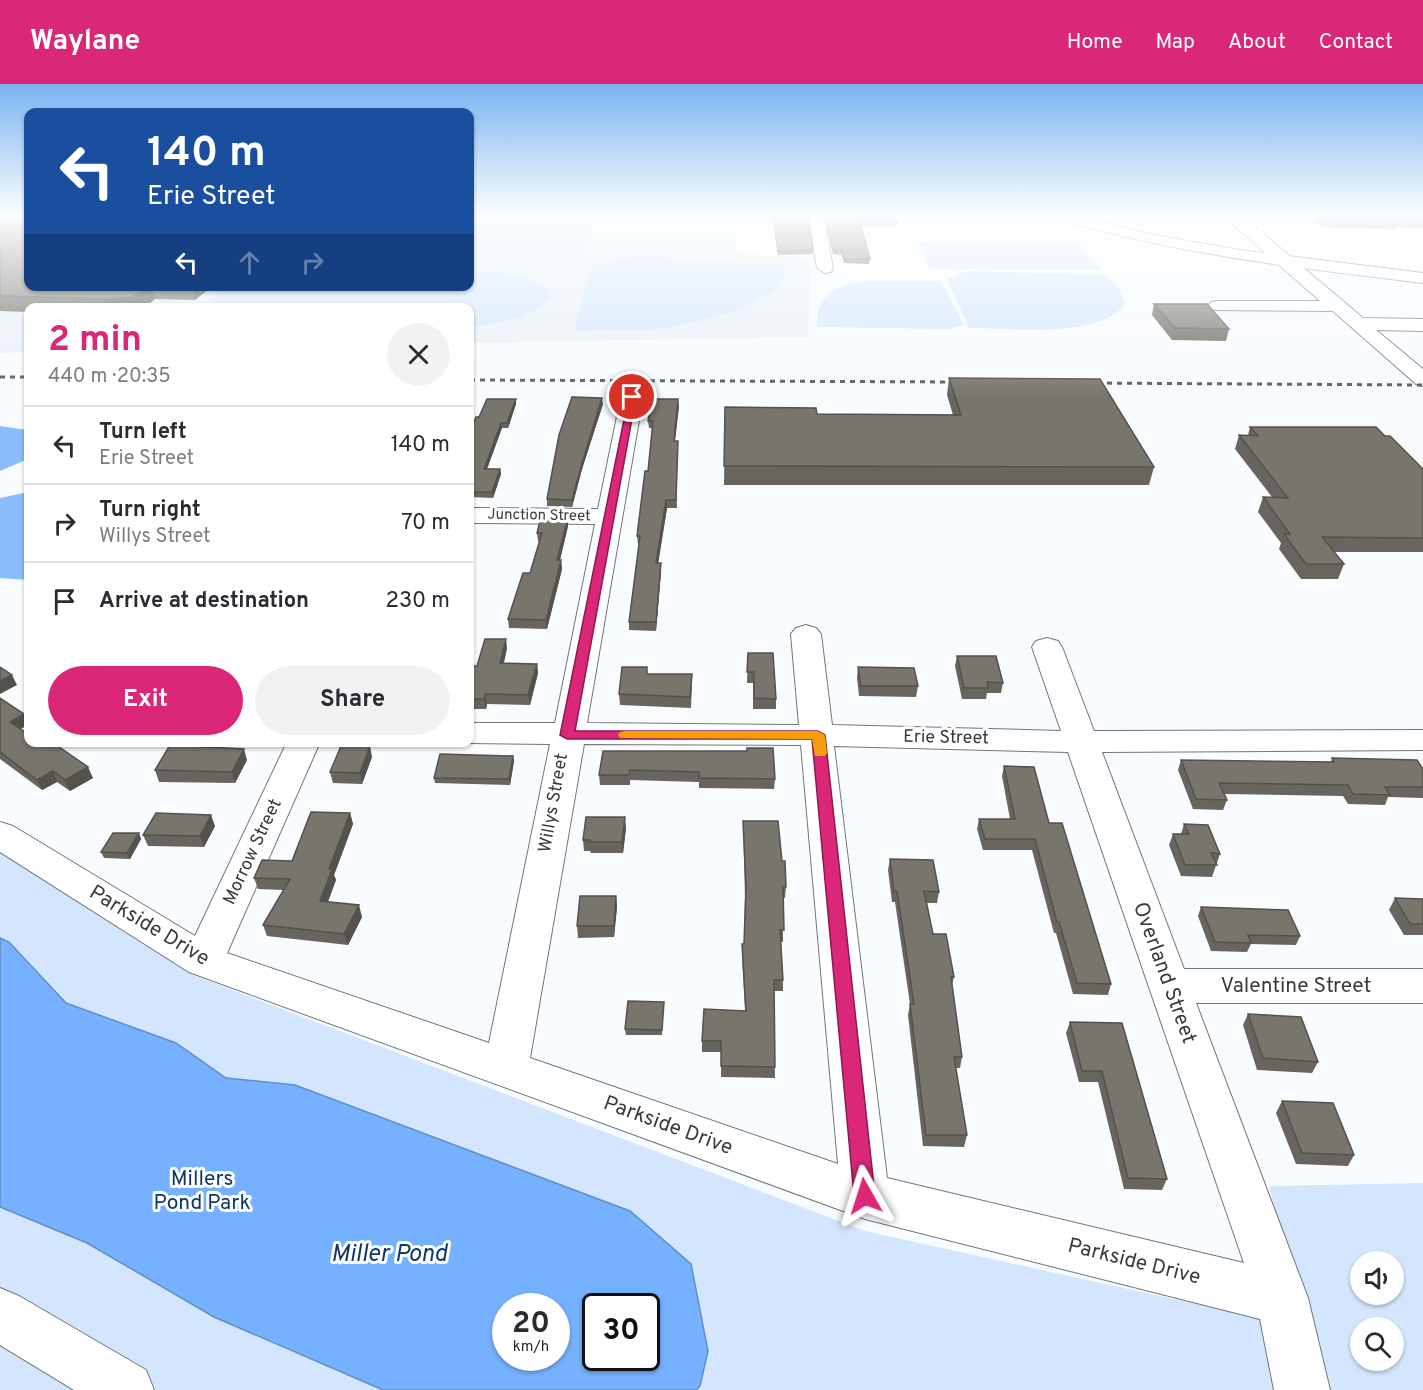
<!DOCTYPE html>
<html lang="en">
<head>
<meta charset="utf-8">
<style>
  body { margin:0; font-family:Overpass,sans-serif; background:#f2f2f3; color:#2b2b33; height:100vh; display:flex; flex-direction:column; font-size:22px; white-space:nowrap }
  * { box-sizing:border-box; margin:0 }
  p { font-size:20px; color:#7c7c81 }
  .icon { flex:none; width:33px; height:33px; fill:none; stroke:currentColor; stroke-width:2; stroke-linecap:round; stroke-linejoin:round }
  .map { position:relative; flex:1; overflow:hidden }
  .sheet { position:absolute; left:24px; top:219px; width:450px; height:444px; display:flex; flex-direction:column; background:#fff; border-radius:12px; box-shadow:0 2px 4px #0004 }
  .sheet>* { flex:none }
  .top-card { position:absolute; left:24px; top:24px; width:450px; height:183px; border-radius:12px; box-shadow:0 2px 4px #0004; background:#1a4fa0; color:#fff; overflow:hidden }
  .controls { position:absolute; left:1350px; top:1167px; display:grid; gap:12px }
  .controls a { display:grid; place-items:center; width:54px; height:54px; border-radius:50%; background:#fff; box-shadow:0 2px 4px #0004; font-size:30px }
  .speed { position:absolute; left:492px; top:1209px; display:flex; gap:12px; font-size:30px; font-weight:700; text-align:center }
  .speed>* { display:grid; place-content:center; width:78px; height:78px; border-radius:50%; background:#fff; box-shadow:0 2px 4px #0004; line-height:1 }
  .speed small { font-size:15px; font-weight:400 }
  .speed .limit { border:3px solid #111; border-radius:9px; background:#fff; color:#111 }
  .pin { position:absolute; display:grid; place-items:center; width:51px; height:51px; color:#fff; margin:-26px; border:3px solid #fff; border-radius:50%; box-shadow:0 2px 6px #0007 }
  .me { position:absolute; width:66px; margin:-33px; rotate:354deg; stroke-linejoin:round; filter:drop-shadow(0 0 4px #0008) }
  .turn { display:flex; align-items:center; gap:21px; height:126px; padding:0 24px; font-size:27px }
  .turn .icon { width:78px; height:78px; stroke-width:2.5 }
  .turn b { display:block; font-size:42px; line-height:51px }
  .lanes { display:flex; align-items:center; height:57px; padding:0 24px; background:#0003; justify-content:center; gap:30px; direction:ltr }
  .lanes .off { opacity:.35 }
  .round { display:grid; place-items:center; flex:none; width:63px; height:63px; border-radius:32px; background:#f2f2f3 }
  .headline { display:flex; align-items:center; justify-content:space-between; height:102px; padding:0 24px }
  h1 { font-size:36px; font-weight:700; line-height:45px; color:#db2777 }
  .cta { display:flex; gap:12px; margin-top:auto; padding:12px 24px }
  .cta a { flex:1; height:69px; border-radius:36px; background:#db2777; color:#fff; font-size:24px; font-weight:700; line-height:69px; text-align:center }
  .cta a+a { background:#f2f2f3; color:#2b2b33 }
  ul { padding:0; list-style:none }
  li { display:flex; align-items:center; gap:18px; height:78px; padding:0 24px; border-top:2px solid #e1e1e2 }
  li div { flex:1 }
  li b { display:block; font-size:22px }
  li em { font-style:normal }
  header { display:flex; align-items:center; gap:36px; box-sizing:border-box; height:84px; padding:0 30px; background:#db2777; color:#fff }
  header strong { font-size:28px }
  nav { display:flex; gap:33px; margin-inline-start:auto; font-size:21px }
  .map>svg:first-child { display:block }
  .built { fill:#e9f0f8 }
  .green { fill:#d3e6fd; fill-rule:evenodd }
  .forest { fill:#8cbcfa }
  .water { fill:#75b1fe; stroke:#638ec5; stroke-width:1.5; fill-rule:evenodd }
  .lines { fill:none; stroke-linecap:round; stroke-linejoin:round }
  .minor-casing { stroke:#71767d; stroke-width:2 }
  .major-casing { stroke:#71767d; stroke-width:2 }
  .minor { fill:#fff; fill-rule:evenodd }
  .major { fill:#fff; fill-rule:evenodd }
  .rail { stroke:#585b5e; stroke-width:3; stroke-dasharray:5 5; stroke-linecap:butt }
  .wall { fill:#67655e }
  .shaded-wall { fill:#54524c }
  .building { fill:#78756d; stroke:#54524c; stroke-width:1.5 }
  .route { fill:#db2777; stroke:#8e194d; stroke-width:1.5 }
  .slow { fill:#f59e0b }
  .labels { text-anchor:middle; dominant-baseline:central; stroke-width:6; stroke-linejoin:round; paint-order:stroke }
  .far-street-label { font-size:15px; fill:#393c3f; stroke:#fff }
  .street-label { font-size:18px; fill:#393c3f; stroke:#fff }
  .near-street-label { font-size:21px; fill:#393c3f; stroke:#fff }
  .near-park-label { font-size:21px; fill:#0d3766; stroke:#fff }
  .near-water-label { font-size:24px; font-style:italic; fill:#0f3868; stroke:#fff }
</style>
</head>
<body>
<header>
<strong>Waylane</strong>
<nav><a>Home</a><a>Map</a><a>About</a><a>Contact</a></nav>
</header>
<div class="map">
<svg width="1423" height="1306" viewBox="0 0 1423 1306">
  <rect width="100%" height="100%" fill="#f9fcff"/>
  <polygon class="built" points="0,131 28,202 470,202 470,131 733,131 736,169 811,174 808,253 470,259 470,224 28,224 28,268 0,269"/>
  <g class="green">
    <polygon points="470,136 470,135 589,136 577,169 470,168"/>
    <polygon points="919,158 1079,161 1100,186 930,185"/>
    <path d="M652,173L785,181C785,184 786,187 786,190C781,219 688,242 663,244C633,247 604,246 574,247L592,182L618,174Z"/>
    <path d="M470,187C496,188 526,188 548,206L549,215C527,236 499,239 470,243V224L212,223L213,213L232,203L470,202Z"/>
    <path d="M967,187L1106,191L1119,205L1125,220C1101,255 1008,244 969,244L947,195Z"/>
    <path d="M864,197H941L964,241L951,245L817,243C815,210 836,202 864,197Z"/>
    <path d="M0,765L193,891L865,1147L1260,1234L1275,1306H0ZM506,1222H556V1274H506ZM596,1222H646V1274H596Z"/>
    <path d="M1423,1099V1306H1325L1269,1102ZM1360,1178H1394V1210H1360ZM1360,1244H1394V1276H1360Z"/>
  </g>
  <g class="forest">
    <polygon points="0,342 27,346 28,375 0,387"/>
    <polygon points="28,408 28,496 0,494 0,414"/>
  </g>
  <path class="water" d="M0,854L9,858L66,919L176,959L226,994L295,1001L630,1127L691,1180L708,1267L700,1302L696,1306H383L214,1233L87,1159L0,1123ZM506,1222H556V1274H506ZM596,1222H646V1274H596Z"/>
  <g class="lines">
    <defs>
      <g id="minor">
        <polygon points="809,131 823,131 833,184 831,188 825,189 817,184"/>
        <polygon points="1168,131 1423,131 1423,136 1247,136 1363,234 1423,235 1423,247 1376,246 1423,285 1423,302 1416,300 1333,227 1211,226 1208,222 1211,218 1217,217 1320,217 1228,136 1175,135 1170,134"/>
        <path d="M632,307L639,309L643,313L587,639L799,641L791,550L796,544L806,541L816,544L821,550L832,641L1061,647L1032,563L1036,557L1047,554L1058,557L1062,563L1094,647L1423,646V666L1102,668L1184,885H1423V919H1196L1308,1214L1330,1306H1274L1260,1235L865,1135L189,888L0,768V738L13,742L195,852L287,658H320L227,869L489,959L550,660L470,659L467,658H470V639H555L595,440L470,439V424L598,425L621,313L625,309ZM584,660L801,661L838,1080L530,974ZM834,662L1068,668L1244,1179L887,1094Z"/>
        <polygon points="0,1204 19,1212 146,1286 154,1306 74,1306 0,1261"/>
      </g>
      <path id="major" d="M1053,131H1075L1149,150L1240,166L1423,189V199C1298,184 1175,170 1055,134Z"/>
    </defs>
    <use href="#minor" class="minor-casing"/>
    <use href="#major" class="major-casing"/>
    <use href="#minor" class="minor"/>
    <use href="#major" class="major"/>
    <g class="rail">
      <polyline points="0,293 28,293"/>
      <polyline points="470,296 964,298"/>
      <polyline points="1087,299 1423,301"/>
    </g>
  </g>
  <g class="wall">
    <polygon points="0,131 28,202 212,202 195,216 155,215 143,224 28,224 28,228 0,227"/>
    <polygon points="773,131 807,131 813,166 813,170 778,171"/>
    <polygon points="823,131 895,131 898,139 897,143 861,142 870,175 869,180 844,179 842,171 833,170"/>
    <polygon points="1316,133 1423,133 1423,144 1396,143 1396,145 1321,143 1314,138"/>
    <polygon points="1154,220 1229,245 1226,257 1172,256 1152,231"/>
    <polygon points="949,294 1154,383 1149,401 724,401 725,323 817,330 953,331 947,311"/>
    <polygon points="516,315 516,320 508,344 502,344 487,385 500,385 501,390 493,414 470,413 470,415 470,349"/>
    <polygon points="603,320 582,385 572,423 547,422 547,415"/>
    <polygon points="679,322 675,357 677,424 667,424 658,479 661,487 656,547 629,546 629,538 639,460 638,460 637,452 648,387 652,344 649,344 648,337"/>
    <polygon points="1250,343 1385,352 1423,385 1423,468 1334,468 1344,480 1338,495 1301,495 1279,465 1281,459 1258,428 1263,413 1272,413 1235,365 1239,351 1248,351"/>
    <polygon points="568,434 568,442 560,476 561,476 562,485 547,545 509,544 508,535 530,489 539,458 538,457 537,449"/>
    <polygon points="507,564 504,579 537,580 538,589 530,621 487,620 486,625 470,625 470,582 477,582"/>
    <polygon points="748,569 776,615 776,625 753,625 753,599 747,599"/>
    <polygon points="957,572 1003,599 1001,609 987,609 986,615 962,615 955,582"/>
    <polygon points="647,583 647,590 692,601 691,624 620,621 619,610"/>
    <polygon points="858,583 918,602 916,613 859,612 857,594"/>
    <polygon points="0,614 21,645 93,694 70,707 57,698 42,706 0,675"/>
    <polygon points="603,667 775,695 774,705 699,704 699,698 630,696 630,701 600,701 599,691"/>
    <polygon points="513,672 514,677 510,701 435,699 434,694"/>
    <polygon points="372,673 362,700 333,699 330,688"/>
    <polygon points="1332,674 1423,685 1423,714 1388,713 1385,721 1348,720 1343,712 1224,710 1227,716 1223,726 1193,725 1178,686 1181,676 1331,678"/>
    <polygon points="247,676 235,699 159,698 155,686"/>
    <polygon points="1004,682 1049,739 1111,900 1108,911 1073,910 1056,849 1054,849 1032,766 983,766 977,745 979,735 1010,735 1002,692"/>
    <polygon points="350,729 353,740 334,791 336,796 327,818 362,833 348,861 267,852 263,841 284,806 258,805 254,794 292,777"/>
    <polygon points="743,737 782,777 786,803 785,814 783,814 783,858 781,858 783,896 783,907 774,907 775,994 721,993 721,968 702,968 702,957 745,927 742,871 742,860 744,860 745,813"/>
    <polygon points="1184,740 1220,770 1212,793 1181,792 1169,761 1173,750 1181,750"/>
    <polygon points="215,742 204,763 148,762 143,751"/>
    <polygon points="626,744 623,769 591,769 590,767 584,767 583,756"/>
    <polygon points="139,749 141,755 130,775 104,774 101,768"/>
    <polygon points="890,775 939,808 937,819 927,819 933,850 954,893 952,901 962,973 960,984 956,984 967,1051 964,1063 923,1062 908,931 910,920 895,818 892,818 888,786"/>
    <polygon points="616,812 617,823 614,853 578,854 577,842"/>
    <polygon points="1395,814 1423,815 1423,851 1404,851 1389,826"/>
    <polygon points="1201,823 1300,852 1296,861 1251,860 1247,868 1211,867 1198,832"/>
    <polygon points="664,918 662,951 626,951 625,945"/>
    <polygon points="1248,930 1318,978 1312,989 1257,986 1243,941"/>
    <polygon points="1070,938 1122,939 1167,1095 1162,1106 1124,1105 1098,998 1079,998 1066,949"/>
    <polygon points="1282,1017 1354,1071 1348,1082 1296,1080 1276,1029"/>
  </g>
  <g class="shaded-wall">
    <polygon points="147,202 151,202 155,215 143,224 107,224 104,215"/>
    <polygon points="192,202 212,202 195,216"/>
    <polygon points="602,314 603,320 582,385 572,423 572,416 582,379"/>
    <polygon points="516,315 516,320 508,344 507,339"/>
    <polygon points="678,315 679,322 674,364 674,357"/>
    <polygon points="501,339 502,344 485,390 484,385"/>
    <polygon points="500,385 501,390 493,414 492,408"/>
    <polygon points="666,416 667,424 657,487 656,479"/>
    <polygon points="568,434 568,442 558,484 557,476"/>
    <polygon points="561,476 562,485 547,545 546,536"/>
    <polygon points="661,479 661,487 656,547 656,538"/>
    <polygon points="506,555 507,564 501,589 500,579"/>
    <polygon points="537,580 538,589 530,621 528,611"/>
    <polygon points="12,591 17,601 0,610 0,597"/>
    <polygon points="485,610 487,620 486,625 484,615"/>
    <polygon points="24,630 28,641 15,648 10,638"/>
    <polygon points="370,662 372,673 362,700 360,689"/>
    <polygon points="244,665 247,676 235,699 232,688"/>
    <polygon points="513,672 514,677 510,701 509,695"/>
    <polygon points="88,683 93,694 70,707 65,696"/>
    <polygon points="53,687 57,698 42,706 37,696"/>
    <polygon points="350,729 353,740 334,791 336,796 324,829 320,817 329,785"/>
    <polygon points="211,731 215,742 204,763 200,752"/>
    <polygon points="625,733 626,744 623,769 622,758"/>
    <polygon points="139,749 141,755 130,775 127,769"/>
    <polygon points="616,812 617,823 614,853 614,842"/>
    <polygon points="359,821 362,833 348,861 344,850"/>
  </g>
  <g class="building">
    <polygon points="0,131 28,131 28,202 147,202 133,213 104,215 0,212"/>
    <polygon points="773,131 807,131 813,166 778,167"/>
    <polygon points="825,131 895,131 898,139 860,138 870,175 844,175 842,166 833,166"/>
    <polygon points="1316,133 1423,133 1423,138 1395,138 1397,140 1322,138"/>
    <polygon points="1154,220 1207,220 1229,245 1175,244"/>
    <polygon points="949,294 1100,295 1154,383 724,382 725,323 816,324 817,330 961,331"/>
    <polygon points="572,313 602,314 582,379 572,416 547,415 559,351"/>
    <polygon points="487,315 516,315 507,339 501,339 484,385 500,385 492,408 470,408 470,349 476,333 479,333"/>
    <polygon points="657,315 678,315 674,357 678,357 676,416 666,416 656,479 661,479 656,538 629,538 640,452 637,452 645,387 648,387 653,337 648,337 652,316"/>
    <polygon points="1250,343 1376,343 1385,352 1390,352 1423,385 1423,454 1322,453 1344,480 1306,480 1284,450 1290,450 1263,413 1288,414 1239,351 1258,352"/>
    <polygon points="541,433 568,434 557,476 561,476 546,536 508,535 523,489 530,489 542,449 537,449"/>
    <polygon points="485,555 506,555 500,579 537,580 528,611 485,610 484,615 470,615 470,582 477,582"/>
    <polygon points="748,569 773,569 776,615 754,614 754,588 747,588"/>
    <polygon points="957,572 996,572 1003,599 987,598 988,604 964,604"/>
    <polygon points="0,583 12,591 0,597"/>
    <polygon points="622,583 647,583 647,590 692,590 690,613 619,610"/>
    <polygon points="858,583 914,584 918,602 861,602"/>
    <polygon points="0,614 24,630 10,638 28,650 28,658 42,658 49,663 55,660 88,683 65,696 53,687 37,696 0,668"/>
    <polygon points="170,661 244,665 232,688 155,686"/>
    <polygon points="341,662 370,662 360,689 330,688"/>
    <polygon points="747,664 773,664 775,695 699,694 699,688 630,686 629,691 599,691 603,667 747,667"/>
    <polygon points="440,670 513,672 509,695 434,694"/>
    <polygon points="1332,674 1417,676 1423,685 1423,703 1385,703 1390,711 1353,710 1348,701 1219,699 1227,716 1196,715 1181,676 1334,678"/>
    <polygon points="1004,682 1034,683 1049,739 1062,739 1111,900 1077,899 1059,838 1057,838 1035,755 985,755 979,735 1015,735"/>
    <polygon points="311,728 350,729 329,785 332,785 320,817 359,821 344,850 263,841 290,795 254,794 262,776 292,777"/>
    <polygon points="156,729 211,731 200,752 143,751"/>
    <polygon points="586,733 625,733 622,758 590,758 590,756 583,756"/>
    <polygon points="743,737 778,737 782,777 785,777 786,803 783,803 784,846 780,846 783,896 774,896 775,983 721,982 721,957 702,957 704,925 746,927 742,860 744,860 746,802"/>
    <polygon points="1184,740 1208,741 1220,770 1211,769 1217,781 1185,781 1173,750 1189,750"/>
    <polygon points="113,749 139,749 127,769 101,768"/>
    <polygon points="890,775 933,776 939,808 924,807 933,850 946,850 954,893 951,893 962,973 954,973 967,1051 926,1051 910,920 914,920 897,807 894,807"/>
    <polygon points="580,812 616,812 614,842 577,842"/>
    <polygon points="1395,814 1423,815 1423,840 1410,840"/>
    <polygon points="1201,823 1288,826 1300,852 1248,851 1251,859 1215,858"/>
    <polygon points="628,917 664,918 662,946 625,945"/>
    <polygon points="1248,930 1301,933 1318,978 1263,974"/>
    <polygon points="1070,938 1122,939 1167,1095 1128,1094 1102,987 1082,987"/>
    <polygon points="1282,1017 1333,1019 1354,1071 1302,1069"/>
  </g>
  <linearGradient id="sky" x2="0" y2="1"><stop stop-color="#7ab3f1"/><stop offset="0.42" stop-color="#fcfeff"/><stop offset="1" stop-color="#fcfeff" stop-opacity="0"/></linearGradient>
  <rect width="1423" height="313" fill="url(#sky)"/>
  <polygon class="route" points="629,311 636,313 575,647 818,647 825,651 875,1112 872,1119 865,1122 857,1119 854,1112 812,655 567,655 560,651"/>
  <polygon class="slow" points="625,647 818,647 825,651 827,669 825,672 815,672 812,655 620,654 618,651 620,648"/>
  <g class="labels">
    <g class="far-street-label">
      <text transform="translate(539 432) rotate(1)">Junction Street</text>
    </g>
    <g class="street-label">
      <text transform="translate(946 654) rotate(1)">Erie Street</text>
      <text transform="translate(554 719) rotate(-80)">Willys Street</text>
      <text transform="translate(253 768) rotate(-65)">Morrow Street</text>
    </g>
    <g class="near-street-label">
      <text transform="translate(149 842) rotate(31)">Parkside Drive</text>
      <text transform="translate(1164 889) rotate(70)">Overland Street</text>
      <text x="1296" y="902">Valentine Street</text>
      <text transform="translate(668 1042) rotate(20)">Parkside Drive</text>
      <text transform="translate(1134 1178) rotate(14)">Parkside Drive</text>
    </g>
    <g class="near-park-label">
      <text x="202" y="1095">Millers<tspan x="202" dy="24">Pond Park</tspan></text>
    </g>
    <g class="near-water-label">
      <text x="389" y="1171">Miller Pond</text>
    </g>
  </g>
</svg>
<div class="controls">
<a><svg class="icon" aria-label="sound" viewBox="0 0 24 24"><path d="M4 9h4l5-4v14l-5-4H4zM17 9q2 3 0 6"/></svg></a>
<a><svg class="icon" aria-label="search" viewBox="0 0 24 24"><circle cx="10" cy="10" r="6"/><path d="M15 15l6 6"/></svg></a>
</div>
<div class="speed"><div>20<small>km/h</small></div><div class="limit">30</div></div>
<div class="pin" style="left:632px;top:313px;background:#d93025"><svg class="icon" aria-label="arrive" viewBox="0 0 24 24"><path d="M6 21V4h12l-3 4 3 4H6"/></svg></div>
<svg class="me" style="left:865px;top:1112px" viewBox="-20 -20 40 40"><path d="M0-17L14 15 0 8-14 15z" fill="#db2777" stroke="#fff" stroke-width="4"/></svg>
<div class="top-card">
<div class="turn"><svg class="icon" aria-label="left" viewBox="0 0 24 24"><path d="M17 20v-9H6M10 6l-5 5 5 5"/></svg><div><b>140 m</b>Erie Street</div></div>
<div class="lanes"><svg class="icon" aria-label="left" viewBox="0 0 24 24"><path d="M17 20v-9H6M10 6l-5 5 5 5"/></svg><svg class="icon off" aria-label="ahead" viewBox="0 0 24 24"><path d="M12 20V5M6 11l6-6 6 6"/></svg><svg class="icon off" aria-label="right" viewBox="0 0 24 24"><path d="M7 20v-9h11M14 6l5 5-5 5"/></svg></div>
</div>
<section class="sheet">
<div class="headline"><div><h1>2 min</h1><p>440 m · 20:35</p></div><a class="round"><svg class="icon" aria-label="close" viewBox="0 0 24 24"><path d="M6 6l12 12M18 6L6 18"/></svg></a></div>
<ul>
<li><svg class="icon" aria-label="left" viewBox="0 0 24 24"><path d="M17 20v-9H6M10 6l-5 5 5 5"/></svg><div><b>Turn left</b><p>Erie Street</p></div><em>140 m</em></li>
<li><svg class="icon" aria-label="right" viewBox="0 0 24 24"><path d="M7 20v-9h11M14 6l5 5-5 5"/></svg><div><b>Turn right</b><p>Willys Street</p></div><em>70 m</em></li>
<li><svg class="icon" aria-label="arrive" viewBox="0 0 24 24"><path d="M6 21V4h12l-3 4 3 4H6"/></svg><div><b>Arrive at destination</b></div><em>230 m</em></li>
</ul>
<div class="cta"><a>Exit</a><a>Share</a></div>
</section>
</div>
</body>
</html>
